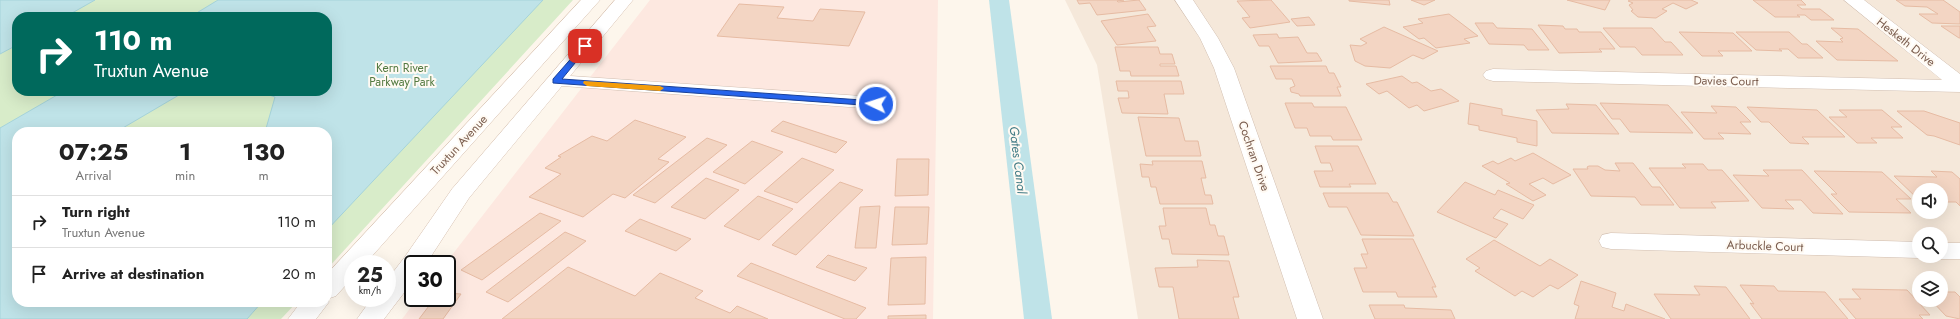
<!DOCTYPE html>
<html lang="en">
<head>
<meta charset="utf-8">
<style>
  body { margin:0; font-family:Jost,sans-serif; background:#f2f2f2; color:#222; height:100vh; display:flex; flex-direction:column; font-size:15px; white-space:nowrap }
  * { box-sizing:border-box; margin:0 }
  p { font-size:13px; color:#767676 }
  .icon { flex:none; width:22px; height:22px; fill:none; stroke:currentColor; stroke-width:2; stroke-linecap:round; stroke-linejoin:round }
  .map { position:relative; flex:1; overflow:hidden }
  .sheet { position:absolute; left:12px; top:127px; width:320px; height:180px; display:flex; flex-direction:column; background:#fff; border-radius:16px; box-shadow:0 4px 16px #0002 }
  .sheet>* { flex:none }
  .hud { position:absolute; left:12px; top:12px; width:320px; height:84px; border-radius:16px; box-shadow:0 4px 16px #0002; background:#00695c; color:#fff; overflow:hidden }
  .buttons { position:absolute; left:1912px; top:183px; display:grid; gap:8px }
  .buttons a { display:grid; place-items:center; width:36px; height:36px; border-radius:50%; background:#fff; box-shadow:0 4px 16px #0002; font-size:20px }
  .speed { position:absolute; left:344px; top:255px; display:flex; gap:8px; font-size:20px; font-weight:700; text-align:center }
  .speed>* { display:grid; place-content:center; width:52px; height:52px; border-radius:50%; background:#fff; box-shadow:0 4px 16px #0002; line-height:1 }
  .speed small { font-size:10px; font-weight:400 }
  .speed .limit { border:2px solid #111; border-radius:6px; background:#fff; color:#111 }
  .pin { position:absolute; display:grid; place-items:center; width:34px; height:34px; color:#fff; margin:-17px; border-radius:8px; box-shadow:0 2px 6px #0006 }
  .me { position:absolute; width:44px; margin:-22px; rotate:274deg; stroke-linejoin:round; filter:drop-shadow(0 0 3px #0008) }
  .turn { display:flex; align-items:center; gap:14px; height:84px; padding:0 16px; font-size:18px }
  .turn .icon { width:52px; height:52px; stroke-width:2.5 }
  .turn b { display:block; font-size:28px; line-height:34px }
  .eta { display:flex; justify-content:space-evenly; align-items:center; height:68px; text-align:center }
  .eta b { font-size:24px; font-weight:700; line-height:28px }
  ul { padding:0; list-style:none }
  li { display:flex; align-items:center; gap:12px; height:52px; padding:0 16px; border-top:1px solid #e0e0e0 }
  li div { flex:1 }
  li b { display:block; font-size:15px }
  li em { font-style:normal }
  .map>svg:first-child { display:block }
  .residential { fill:#f5e8da; fill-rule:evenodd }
  .commercial { fill:#fde8e0 }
  .green { fill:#d8ecc9; fill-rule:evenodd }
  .water { fill:#bfe3e8; stroke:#a5d3da }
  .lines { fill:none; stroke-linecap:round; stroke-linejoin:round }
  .canal { fill:#bfe3e8; fill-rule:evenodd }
  .building { fill:#f3d5c3; stroke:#e6bba3 }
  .minor-casing { stroke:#d1beb0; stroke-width:1 }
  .secondary-casing { stroke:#d6c0b0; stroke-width:1 }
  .minor { fill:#fff; fill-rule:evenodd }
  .secondary { fill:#fff; fill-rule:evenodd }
  .route { fill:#2563eb; stroke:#184099 }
  .slow { fill:#f59e0b }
  .labels { text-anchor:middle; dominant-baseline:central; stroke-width:4; stroke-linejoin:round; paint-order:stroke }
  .street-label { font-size:12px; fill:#7a5c4d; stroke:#fffaf3 }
  .park-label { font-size:12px; fill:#537a41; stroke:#fffaf3 }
  .water-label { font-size:13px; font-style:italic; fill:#437c86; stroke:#fffaf3 }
</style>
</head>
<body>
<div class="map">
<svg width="1960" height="319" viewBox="0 0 1960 319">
  <rect width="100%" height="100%" fill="#fdf6ec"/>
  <path class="residential" d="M1065,0H1960V319H1138L1097,65ZM1919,190H1941V212H1919ZM1919,234H1941V256H1919ZM1919,278H1941V300H1919Z"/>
  <polygon class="commercial" points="650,0 938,0 933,319 402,319 418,298 447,298 447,264 445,264"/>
  <path class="green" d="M0,0H573L327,269V132H17V302H297L281,319H0ZM17,17H327V91H17Z"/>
  <g class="water">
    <polygon points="0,0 95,0 65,17 17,17 17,45 0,54"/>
    <polygon points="218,0 543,0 327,230 327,132 265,132 275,97 258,91 327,91 327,17 190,17"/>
    <polygon points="64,91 198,91 179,95 116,132 17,132 17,302 262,302 247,319 0,319 0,128"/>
  </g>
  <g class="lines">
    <polygon class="canal" points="989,0 1009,0 1052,319 1024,319"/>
  </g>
  <g class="building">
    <polygon points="1077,0 1124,0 1117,1 1118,2 1139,0 1146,10 1097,15 1090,3 1079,4"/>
    <polygon points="1271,0 1290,22 1250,28 1242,18 1250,17 1237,1"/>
    <polygon points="1349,0 1389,0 1390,5 1349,1"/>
    <polygon points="1411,0 1435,0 1424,5"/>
    <polygon points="1567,0 1610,0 1605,10"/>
    <polygon points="1630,0 1691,0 1698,3 1686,9 1673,3 1662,9 1667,11 1656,18 1638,17 1631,11 1633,10 1629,5 1633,3 1628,1"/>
    <polygon points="1753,0 1801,0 1806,5 1797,5 1802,9 1820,9 1834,20 1811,20 1805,15 1797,15 1800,17 1775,17"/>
    <polygon points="1896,0 1943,0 1960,12 1960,24 1932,23 1919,14 1938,14 1927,7 1905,6"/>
    <polygon points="739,4 784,7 777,18 813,21 820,9 865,12 849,46 717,36"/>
    <polygon points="1148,14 1156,26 1147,27 1156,41 1117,45 1101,21"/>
    <polygon points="1449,14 1478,36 1464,39 1470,43 1436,48 1424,38 1419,39 1403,27 1423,23 1418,19"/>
    <polygon points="1309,17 1315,25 1297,26 1291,19"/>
    <polygon points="1475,23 1493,23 1497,28 1532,29 1549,50 1528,50 1524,45 1489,44"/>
    <polygon points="1538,25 1563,26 1565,29 1577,29 1579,32 1601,32 1615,49 1599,49 1602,52 1559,53"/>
    <polygon points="1941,26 1960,26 1960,38 1959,38"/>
    <polygon points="1384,27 1438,51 1423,59 1413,55 1390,68 1365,66 1355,61 1350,45 1361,46 1367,43 1360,39"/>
    <polygon points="1603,28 1652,28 1665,42 1671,42 1683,55 1642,55 1635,47 1620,47"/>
    <polygon points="1831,28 1858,29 1898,61 1837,60 1816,41 1843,42 1840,39 1843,38"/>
    <polygon points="1679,32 1733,33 1752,51 1718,51 1723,56 1702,56"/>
    <polygon points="1736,32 1789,32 1802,44 1807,44 1823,58 1798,58 1788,49 1779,49 1782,51 1756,50"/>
    <polygon points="1277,34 1279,38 1298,37 1307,53 1317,53 1322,61 1278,63 1269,46 1259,46 1253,35"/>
    <polygon points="1115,47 1158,47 1160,54 1172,54 1175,64 1160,64 1160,66 1176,66 1179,76 1131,76 1130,71 1120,71"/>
    <polygon points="1270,66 1326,66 1329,73 1334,73 1341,87 1337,87 1341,96 1300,96 1299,94 1291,92 1290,88 1295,86 1292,79 1276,79"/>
    <polygon points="1402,76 1412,83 1417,82 1431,91 1441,89 1459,101 1424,111 1417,105 1409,108 1387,91 1379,94 1366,84"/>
    <polygon points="1116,81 1181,81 1184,94 1164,94 1168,114 1122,113 1118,98 1129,98 1128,91 1118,91"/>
    <polygon points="1285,103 1312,103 1314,107 1346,107 1362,140 1333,140 1331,136 1310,136 1307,128 1295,128"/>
    <polygon points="1470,103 1502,109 1502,115 1537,121 1537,146 1517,142 1517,138 1479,130 1479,126 1468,124"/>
    <polygon points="1600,103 1668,105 1693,133 1630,132 1620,119 1612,119"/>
    <polygon points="1566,104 1596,105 1619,134 1552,133 1536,110 1569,109"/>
    <polygon points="1711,106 1736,107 1751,122 1740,122 1751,134 1718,133 1724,139 1704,139 1681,112 1717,113"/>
    <polygon points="1747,107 1817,110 1845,137 1802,137 1809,144 1790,143 1769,122 1761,122"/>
    <polygon points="1839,110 1882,110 1902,127 1891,127 1903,138 1871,138 1877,143 1857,143 1829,117 1847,117"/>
    <polygon points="1897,111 1924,111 1960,123 1960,145 1934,136 1927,135"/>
    <polygon points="1138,117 1179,118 1185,141 1198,141 1201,156 1146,156"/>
    <polygon points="635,120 686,137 658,159 669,162 625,198 613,194 583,217 529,197 561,174 545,168 561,157 558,156 592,136 607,141"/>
    <polygon points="783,121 847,142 836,153 771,131"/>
    <polygon points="707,138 727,145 655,203 633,195"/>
    <polygon points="752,141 783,152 745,184 713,172"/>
    <polygon points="1315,146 1358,146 1376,184 1349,184 1351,187 1320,187 1314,171 1333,171 1330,163 1321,163"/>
    <polygon points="1533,153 1571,175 1553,184 1543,178 1529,184 1546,195 1533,201 1506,184 1510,183 1482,166 1493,161 1498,164 1511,158 1515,161"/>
    <polygon points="802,158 834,170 797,203 764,191"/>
    <polygon points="897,159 929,159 928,195 895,196"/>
    <polygon points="1152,161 1202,161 1206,178 1201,178 1205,195 1211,195 1213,204 1160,204 1156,187 1151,187 1149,177 1142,177 1140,164 1153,165"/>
    <polygon points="1615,163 1633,163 1652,187 1660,187 1674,205 1641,205 1635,197 1591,196 1573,169 1588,169 1587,167 1589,166 1598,166 1605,170 1620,171"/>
    <polygon points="1682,164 1703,164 1708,170 1722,170 1749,201 1711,202 1716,208 1680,208 1649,168 1686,168"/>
    <polygon points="1763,170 1802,170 1843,214 1813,213 1801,200 1785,200 1794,209 1762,208 1733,175 1769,176"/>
    <polygon points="1814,171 1882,172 1911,199 1896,199 1911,213 1849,212 1831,194 1837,194"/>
    <polygon points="1931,171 1952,172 1960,179 1960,206 1956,202 1941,202 1941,190 1919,190 1919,200 1894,176 1937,177"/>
    <polygon points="706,178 739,190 705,219 671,207"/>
    <polygon points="840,182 863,190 796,255 772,245"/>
    <polygon points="1465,182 1495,195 1498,190 1534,205 1523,219 1501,209 1493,218 1508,224 1496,238 1437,212"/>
    <polygon points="1323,193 1388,193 1393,202 1397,202 1414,236 1361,235 1347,207 1329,207"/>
    <polygon points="758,196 793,209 759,240 724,226"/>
    <polygon points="880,206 876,248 855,248 860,207"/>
    <polygon points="895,207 929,207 927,244 892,245"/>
    <polygon points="1163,208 1206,208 1210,225 1215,225 1218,236 1224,236 1229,255 1172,254 1169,239 1162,239 1159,226 1166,226"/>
    <polygon points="540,213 561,221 482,280 461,270"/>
    <polygon points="640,219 691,239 676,251 625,231"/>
    <polygon points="565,232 586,241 508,302 486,292"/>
    <polygon points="1362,239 1413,239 1436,287 1432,287 1437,297 1398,297 1396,292 1363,292 1354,268 1367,268 1361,254 1368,254"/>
    <polygon points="1494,240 1540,266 1550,259 1578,275 1558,289 1550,285 1533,297 1522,291 1515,296 1475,271 1480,268 1466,259"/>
    <polygon points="828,255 867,268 855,281 816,267"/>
    <polygon points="926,257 925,304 888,305 891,258"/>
    <polygon points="1197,260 1229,261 1239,297 1233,297 1239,319 1179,319 1173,287 1159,287 1155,268 1198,267"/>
    <polygon points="751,263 866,308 856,319 845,319 737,276"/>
    <polygon points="568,267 635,296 660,273 703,291 695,298 730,313 737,306 768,319 502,319"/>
    <polygon points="1581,281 1616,293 1612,307 1624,311 1626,304 1665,319 1575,319 1579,306 1574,304"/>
    <polygon points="1740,285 1774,286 1778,291 1825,292 1848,319 1762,319 1750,303 1754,304"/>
    <polygon points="1694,286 1726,287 1750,319 1671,319 1654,294 1700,295"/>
    <polygon points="1852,289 1907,290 1930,315 1919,315 1923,319 1856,319 1839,299 1861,299"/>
    <polygon points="1941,292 1955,292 1960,297 1960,319 1946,316 1931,300 1941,300"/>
    <polygon points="447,293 461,294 443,319 419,319 435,298 447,298"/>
    <polygon points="1369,305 1404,305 1405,308 1451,310 1455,319 1375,319"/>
    <polygon points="926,315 926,319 888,319 888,316"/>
  </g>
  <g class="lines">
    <defs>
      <g id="minor">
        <polygon points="1175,0 1193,0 1218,38 1234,68 1323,319 1297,319 1214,68 1200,38"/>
        <polygon points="1844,0 1864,0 1960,74 1960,92 1493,81 1486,79 1483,75 1486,71 1493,69 1942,80"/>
        <polygon points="556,75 876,97 883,99 886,103 883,107 876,109 549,85 546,81 549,77"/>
        <polygon points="1611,233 1919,242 1919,256 1926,256 1919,258 1611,249 1602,247 1599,241 1602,235"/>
        <polygon points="1941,243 1960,243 1960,259 1941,259 1932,257 1941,256"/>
      </g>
      <g id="secondary">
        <polygon points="581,0 600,0 365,264 353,264 353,277 336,296 327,299 329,302 316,319 288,319 301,302 327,302 327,274"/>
        <polygon points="615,0 633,0 469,198 426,264 413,264 413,281 384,319 357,319 372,298 387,298 387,280 404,258 452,189"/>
      </g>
    </defs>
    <use href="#minor" class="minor-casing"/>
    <use href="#secondary" class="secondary-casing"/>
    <use href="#minor" class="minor"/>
    <use href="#secondary" class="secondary"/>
  </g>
  <polygon class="route" points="583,45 589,46 562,79 876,101 880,104 876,106 553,83 553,79"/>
  <polygon class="slow" points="584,81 660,86 664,88 660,91 587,86 583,83"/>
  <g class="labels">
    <g class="street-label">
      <text transform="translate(1906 42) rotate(38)">Hesketh Drive</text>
      <text transform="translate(1726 81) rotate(1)">Davies Court</text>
      <text transform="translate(459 145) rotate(-47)">Truxtun Avenue</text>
      <text transform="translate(1254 156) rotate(71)">Cochran Drive</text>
      <text transform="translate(1765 246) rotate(2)">Arbuckle Court</text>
    </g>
    <g class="park-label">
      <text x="402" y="68">Kern River<tspan x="402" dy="14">Parkway Park</tspan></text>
    </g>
    <g class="water-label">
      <text transform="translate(1018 160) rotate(83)">Gates Canal</text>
    </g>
  </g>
</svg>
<div class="buttons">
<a><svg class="icon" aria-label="sound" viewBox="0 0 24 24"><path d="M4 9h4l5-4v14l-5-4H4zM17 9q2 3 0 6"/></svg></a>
<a><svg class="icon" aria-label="search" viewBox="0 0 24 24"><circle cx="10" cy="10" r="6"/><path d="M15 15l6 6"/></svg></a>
<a><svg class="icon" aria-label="layers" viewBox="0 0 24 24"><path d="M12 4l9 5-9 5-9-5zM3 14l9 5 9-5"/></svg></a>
</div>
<div class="speed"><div>25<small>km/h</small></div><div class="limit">30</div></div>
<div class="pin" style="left:585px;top:46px;background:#d93025"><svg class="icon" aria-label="arrive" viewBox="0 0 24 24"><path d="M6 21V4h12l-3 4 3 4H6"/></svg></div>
<svg class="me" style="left:876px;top:104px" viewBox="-20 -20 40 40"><circle r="17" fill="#2563eb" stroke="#fff" stroke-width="3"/><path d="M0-11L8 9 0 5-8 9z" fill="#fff"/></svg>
<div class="hud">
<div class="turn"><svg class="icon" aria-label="right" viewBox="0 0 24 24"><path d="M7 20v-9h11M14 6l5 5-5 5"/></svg><div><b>110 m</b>Truxtun Avenue</div></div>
</div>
<section class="sheet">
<div class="eta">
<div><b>07:25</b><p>Arrival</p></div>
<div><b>1</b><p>min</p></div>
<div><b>130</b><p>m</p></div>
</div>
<ul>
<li><svg class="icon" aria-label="right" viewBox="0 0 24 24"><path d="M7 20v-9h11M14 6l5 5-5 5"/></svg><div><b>Turn right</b><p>Truxtun Avenue</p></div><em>110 m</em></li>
<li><svg class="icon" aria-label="arrive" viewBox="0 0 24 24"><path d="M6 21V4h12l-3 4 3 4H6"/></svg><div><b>Arrive at destination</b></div><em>20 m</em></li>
</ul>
</section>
</div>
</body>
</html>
